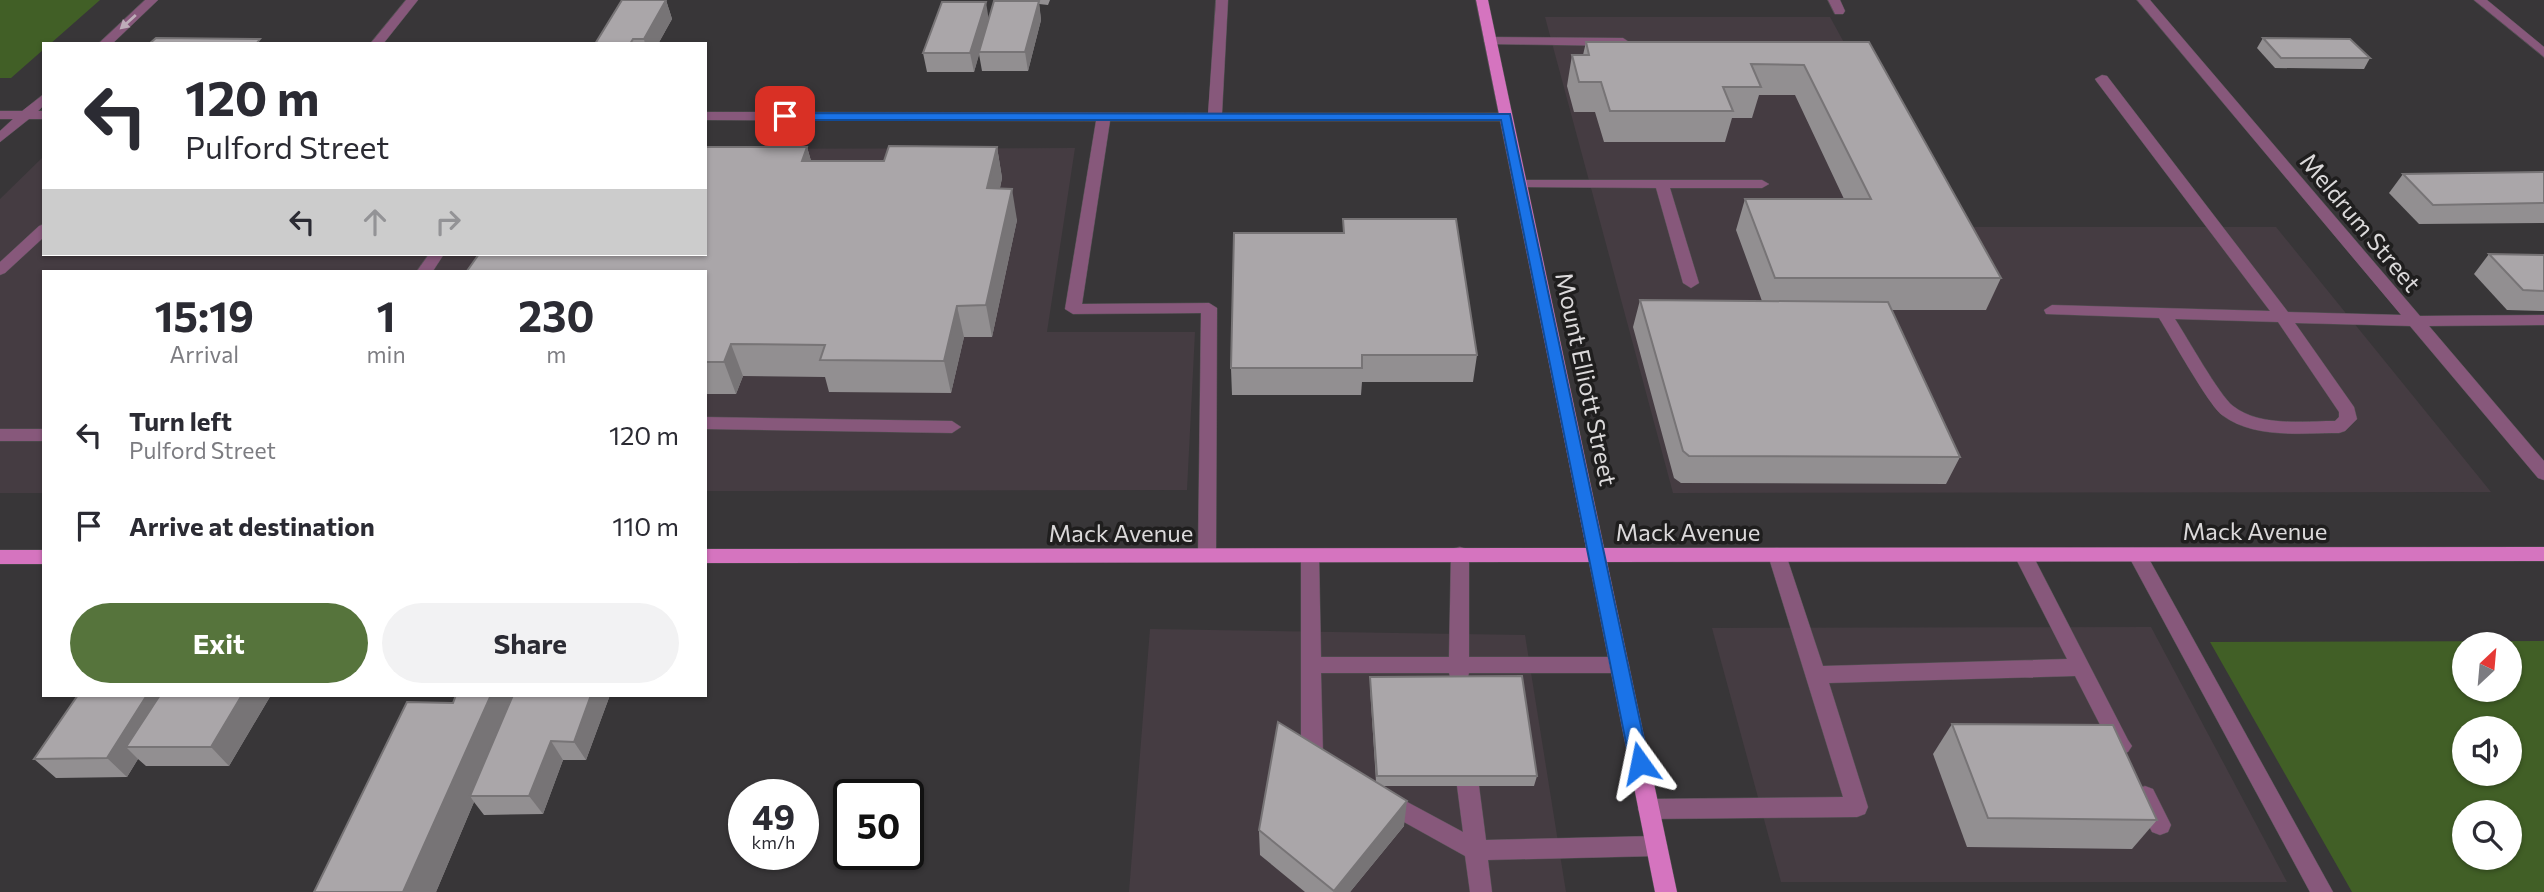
<!DOCTYPE html>
<html lang="en">
<head>
<meta charset="utf-8">
<style>
  body { margin:0; font-family:Commissioner,sans-serif; background:#f2f2f3; color:#2b2b33; height:100vh; display:flex; flex-direction:column; font-size:26px; white-space:nowrap }
  * { box-sizing:border-box; margin:0 }
  p { font-size:23px; color:#7c7c81 }
  .icon { flex:none; width:38px; height:38px; fill:none; stroke:currentColor; stroke-width:2; stroke-linecap:round; stroke-linejoin:round }
  .map { position:relative; flex:1; overflow:hidden }
  .side { position:absolute; left:42px; top:270px; width:665px; height:427px; display:flex; flex-direction:column; background:#fff; border-radius:0px; box-shadow:0 2px 5px #0004 }
  .side>* { flex:none }
  .banner { position:absolute; left:42px; top:42px; width:665px; height:214px; border-radius:0px; box-shadow:0 2px 5px #0004; background:#fff; color:#2b2b33; overflow:hidden }
  .needle { width:46px; rotate:26deg }
  .buttons { position:absolute; left:2452px; top:632px; display:grid; gap:14px }
  .buttons a { display:grid; place-items:center; width:70px; height:70px; border-radius:50%; background:#fff; box-shadow:0 2px 5px #0004; font-size:35px }
  .speed { position:absolute; left:728px; top:779px; display:flex; gap:14px; font-size:35px; font-weight:700; text-align:center }
  .speed>* { display:grid; place-content:center; width:91px; height:91px; border-radius:50%; background:#fff; box-shadow:0 2px 5px #0004; line-height:1 }
  .speed small { font-size:18px; font-weight:400 }
  .speed .limit { border:4px solid #111; border-radius:10px; background:#fff; color:#111 }
  .pin { position:absolute; display:grid; place-items:center; width:60px; height:60px; color:#fff; margin:-30px; border-radius:14px; box-shadow:0 4px 10px #0006 }
  .me { position:absolute; width:77px; margin:-38px; rotate:348deg; stroke-linejoin:round; filter:drop-shadow(0 0 5px #0008) }
  .turn { display:flex; align-items:center; gap:24px; height:147px; padding:0 28px; font-size:32px }
  .turn .icon { width:91px; height:91px; stroke-width:2.5 }
  .turn b { display:block; font-size:49px; line-height:60px }
  .lanes { display:flex; align-items:center; height:66px; padding:0 28px; background:#0003; justify-content:center; gap:35px; direction:ltr }
  .lanes .off { opacity:.35 }
  .eta { display:flex; justify-content:space-evenly; align-items:center; height:119px; text-align:center }
  .eta b { font-size:42px; font-weight:700; line-height:49px }
  .button { display:flex; gap:14px; margin-top:auto; padding:14px 28px }
  .button a { flex:1; height:80px; border-radius:42px; background:#56743c; color:#fff; font-size:28px; font-weight:700; line-height:80px; text-align:center }
  .button a+a { background:#f2f2f3; color:#2b2b33 }
  ul { padding:0; list-style:none }
  li { display:flex; align-items:center; gap:21px; height:91px; padding:0 28px }
  li div { flex:1 }
  li b { display:block; font-size:26px }
  li em { font-style:normal }
  .map>svg:first-child { display:block }
  .built { fill:#453c42 }
  .green { fill:#415f26; fill-rule:evenodd }
  .lines { fill:none; stroke-linecap:round; stroke-linejoin:round }
  .minor-casing { stroke:#555355; stroke-width:1 }
  .major-casing { stroke:#555355; stroke-width:1 }
  .minor { fill:#87587b; fill-rule:evenodd }
  .major { fill:#d574bf; fill-rule:evenodd }
  .wall { fill:#928f91 }
  .shaded-wall { fill:#777476 }
  .building { fill:#aaa6a9; stroke:#777476; stroke-width:2 }
  .oneway { fill:#beacb9 }
  .route { fill:#1a73e8; stroke:#114b97; stroke-width:2 }
  .labels { text-anchor:middle; dominant-baseline:central; stroke-width:7; stroke-linejoin:round; paint-order:stroke }
  .street-label { font-size:24px; fill:#dbd9da; stroke:#1f1e1e }
</style>
</head>
<body>
<div class="map">
<svg width="2544" height="892" viewBox="0 0 2544 892">
  <rect width="100%" height="100%" fill="#383638"/>
  <g class="built">
    <polygon points="1545,17 1830,17 1945,227 2276,227 2491,492 1673,493"/>
    <polygon points="1075,148 1047,332 1195,332 1187,490 705,491 705,271 44,271 44,493 0,493 0,199 44,156 44,254 705,254 705,149"/>
    <polygon points="2151,627 2287,882 1781,882 1712,628"/>
    <polygon points="1150,629 1525,635 1566,892 1129,892"/>
  </g>
  <g class="green">
    <polygon points="0,0 100,0 50,44 44,44 44,49 11,78 0,78"/>
    <path d="M2544,641V892H2352L2210,642ZM2464,644H2510V690H2464ZM2464,728H2510V774H2464ZM2464,812H2510V858H2464Z"/>
  </g>
  <g class="lines">
    <defs>
      <g id="minor">
        <polygon points="145,0 158,0 112,44 98,44"/>
        <polygon points="406,0 418,0 383,44 370,44"/>
        <polygon points="1216,0 1228,0 1222,113 1506,113 1513,117 1506,121 1110,121 1082,304 1209,303 1217,308 1216,556 1214,561 1200,561 1198,556 1201,313 1073,314 1065,309 1096,121 705,120 705,112 1208,113"/>
        <polygon points="1828,0 1840,0 1845,11 1843,14 1835,14"/>
        <path d="M2137,0H2150L2420,316L2544,315V325L2429,326L2544,461V480L2538,478L2410,326L2295,323L2354,407L2357,419L2345,431L2339,433C2301,433 2254,439 2222,415C2208,404 2171,337 2159,318L2046,314L2044,310L2052,305L2270,311L2097,82L2095,79L2102,75L2107,76L2288,312L2401,315ZM2175,319L2278,322L2339,412V417L2335,421C2303,421 2260,427 2233,406C2219,395 2187,337 2175,319Z"/>
        <polygon points="2474,0 2487,0 2544,47 2544,57"/>
        <polygon points="1490,37 1623,38 1629,42 1623,46 1486,44 1484,41"/>
        <polygon points="44,94 44,105 38,111 44,111 44,119 29,119 0,142 0,131 13,119 0,119 0,111 22,111"/>
        <polygon points="1520,180 1762,180 1769,184 1762,188 1670,188 1699,283 1691,288 1683,283 1656,188 1515,187 1515,181"/>
        <polygon points="44,224 44,237 5,273 0,275 0,262 39,226"/>
        <polygon points="429,254 444,254 433,271 417,271"/>
        <polygon points="705,417 952,421 961,427 952,433 705,429"/>
        <rect x="0" y="429" width="44" height="12"/>
        <polygon points="1460,547 1467,549 1469,554 1469,657 1619,657 1626,659 1629,665 1626,671 1619,673 1469,673 1466,683 1459,685 1452,683 1449,673 1321,673 1323,754 1329,762 1326,769 1318,771 1304,766 1301,759 1301,556 1303,551 1317,551 1319,556 1321,657 1449,657 1451,554 1453,549"/>
        <polygon points="1777,548 1784,550 1786,555 1823,666 2067,659 2014,555 2016,550 2030,550 2128,740 2132,746 2128,752 2121,755 2114,752 2075,676 1829,683 1868,807 1865,814 1857,817 1649,819 1641,816 1638,809 1641,802 1649,799 1843,797 1768,555 1770,550"/>
        <polygon points="2137,548 2144,550 2333,892 2310,892 2128,555 2130,550"/>
        <polygon points="1468,776 1476,779 1479,786 1486,840 1656,836 1664,839 1667,846 1664,853 1656,856 1488,860 1492,892 1470,892 1465,856 1377,807 1374,800 1377,793 1385,790 1463,832 1457,786 1460,779"/>
        <polygon points="2145,786 2153,789 2171,825 2168,832 2160,835 2152,832 2134,796 2137,789"/>
      </g>
      <g id="major">
        <polygon points="1476,0 1488,0 1604,548 2544,547 2544,561 1607,562 1677,892 1655,892 1589,562 705,563 705,549 1586,548"/>
        <rect x="0" y="550" width="44" height="14"/>
      </g>
    </defs>
    <use href="#minor" class="minor-casing"/>
    <use href="#major" class="major-casing"/>
    <use href="#minor" class="minor"/>
    <use href="#major" class="major"/>
  </g>
  <g class="wall">
    <polygon points="666,0 672,19 658,44 595,44"/>
    <polygon points="1021,0 1050,0 1048,5 1039,4 1041,20 1028,71 982,71 979,54 974,72 927,72 923,53 988,20 1021,1"/>
    <polygon points="2263,38 2370,58 2364,69 2275,68 2257,48"/>
    <polygon points="1586,42 1869,42 2001,278 1986,310 1891,310 1960,457 1946,484 1681,483 1674,478 1633,327 1640,300 1762,301 1736,230 1745,199 1844,199 1795,95 1759,95 1752,118 1732,118 1725,142 1604,142 1595,112 1574,112 1567,86 1572,55 1583,55"/>
    <polygon points="807,147 811,161 884,161 997,147 1002,178 1000,188 1017,220 992,337 964,337 951,393 829,392 825,377 743,376 736,394 705,394 705,271"/>
    <polygon points="2544,172 2544,223 2419,224 2389,193 2403,174"/>
    <polygon points="1343,219 1477,355 1473,382 1362,382 1361,395 1232,395 1231,368 1343,233"/>
    <polygon points="2489,254 2544,255 2544,311 2507,310 2474,274"/>
    <polygon points="1370,677 1537,776 1534,786 1384,786 1404,826 1350,892 1305,892 1260,855 1259,830 1376,782 1370,687"/>
    <polygon points="78,695 271,695 229,766 146,766 138,759 127,777 56,778 34,759"/>
    <polygon points="511,695 512,697 610,695 586,760 563,760 543,814 484,815 474,802 436,892 453,703"/>
    <polygon points="1952,724 2157,820 2132,849 1967,847 1933,754"/>
  </g>
  <g class="shaded-wall">
    <polygon points="666,0 672,19 658,44 645,44 644,39"/>
    <polygon points="1039,1 1041,20 1028,71 1025,52"/>
    <polygon points="986,2 989,21 974,72 970,53"/>
    <polygon points="807,147 816,178 802,161"/>
    <polygon points="997,147 1002,178 993,219 987,188"/>
    <polygon points="1012,189 1017,220 992,337 986,305"/>
    <polygon points="957,306 964,337 951,393 944,361"/>
    <polygon points="731,344 743,376 736,394 724,362"/>
    <polygon points="147,695 178,695 126,747 138,759 127,777 107,758"/>
    <polygon points="242,695 271,695 229,766 211,747"/>
    <polygon points="491,695 511,695 516,703 470,796 474,802 436,892 403,892"/>
    <polygon points="591,695 610,695 586,760 574,742"/>
    <polygon points="551,741 563,760 543,814 529,796"/>
    <polygon points="1407,801 1404,826 1350,892 1334,892"/>
  </g>
  <g class="building">
    <polygon points="622,0 666,0 644,39 633,39 630,44 595,44"/>
    <polygon points="994,1 1039,1 1025,52 979,52"/>
    <polygon points="942,2 986,2 970,53 923,53"/>
    <polygon points="156,38 260,39 256,44 149,44"/>
    <polygon points="2263,38 2350,39 2370,58 2281,58"/>
    <polygon points="1586,42 1869,42 2001,278 1775,278 1745,199 1871,199 1804,65 1751,64 1761,87 1723,87 1733,111 1610,111 1601,82 1579,82 1572,55 1589,55"/>
    <polygon points="889,146 997,147 987,188 1012,189 986,305 957,306 944,361 820,360 825,345 731,344 724,362 705,362 705,271 467,271 479,254 705,254 705,147 807,147 802,161 884,161"/>
    <polygon points="2544,172 2544,203 2433,205 2403,174"/>
    <polygon points="1343,219 1456,219 1477,355 1362,355 1362,368 1231,368 1234,233 1344,233"/>
    <polygon points="2489,254 2544,255 2544,291 2523,290"/>
    <polygon points="1640,300 1888,302 1960,457 1689,456 1683,451"/>
    <polygon points="1522,676 1537,776 1377,776 1370,677"/>
    <polygon points="78,695 147,695 107,758 34,759"/>
    <polygon points="160,695 242,695 211,747 126,747"/>
    <polygon points="456,695 491,695 403,892 314,892 407,702 453,703"/>
    <polygon points="513,695 591,695 574,742 551,741 529,796 470,796"/>
    <polygon points="1278,722 1407,801 1334,891 1259,830"/>
    <polygon points="1952,724 2113,725 2157,820 1988,818"/>
  </g>
  <defs><path id="oneway-solid" d="M-6-.8H1V-3.2L6.5 0L1 3.2V.8H-6Z" transform="scale(1.75)"/></defs>
  <use class="oneway" href="#oneway-solid" transform="translate(128 22) rotate(138)"/>
  <polygon class="route" points="781,113 1510,114 1649,763 1646,769 1640,772 1633,769 1630,763 1501,120 785,120 781,118"/>
  <g class="labels">
    <g class="street-label">
      <text transform="translate(2361 222) rotate(50)">Meldrum Street</text>
      <text transform="translate(1587 379) rotate(78)">Mount Elliott Street</text>
      <text x="2255" y="530">Mack Avenue</text>
      <text x="1688" y="531">Mack Avenue</text>
      <text x="1121" y="532">Mack Avenue</text>
    </g>
  </g>
</svg>
<div class="buttons">
<a><svg class="needle" viewBox="-14 -14 28 28"><path d="M0-13l5 13h-10z" fill="#e53935"/><path d="M0 13l5-13h-10z" fill="#7c7c81"/></svg></a>
<a><svg class="icon" aria-label="sound" viewBox="0 0 24 24"><path d="M4 9h4l5-4v14l-5-4H4zM17 9q2 3 0 6"/></svg></a>
<a><svg class="icon" aria-label="search" viewBox="0 0 24 24"><circle cx="10" cy="10" r="6"/><path d="M15 15l6 6"/></svg></a>
</div>
<div class="speed"><div>49<small>km/h</small></div><div class="limit">50</div></div>
<div class="pin" style="left:785px;top:116px;background:#d93025"><svg class="icon" aria-label="arrive" viewBox="0 0 24 24"><path d="M6 21V4h12l-3 4 3 4H6"/></svg></div>
<svg class="me" style="left:1640px;top:763px" viewBox="-20 -20 40 40"><path d="M0-17L14 15 0 8-14 15z" fill="#1a73e8" stroke="#fff" stroke-width="4"/></svg>
<div class="banner">
<div class="turn"><svg class="icon" aria-label="left" viewBox="0 0 24 24"><path d="M17 20v-9H6M10 6l-5 5 5 5"/></svg><div><b>120 m</b>Pulford Street</div></div>
<div class="lanes"><svg class="icon" aria-label="left" viewBox="0 0 24 24"><path d="M17 20v-9H6M10 6l-5 5 5 5"/></svg><svg class="icon off" aria-label="ahead" viewBox="0 0 24 24"><path d="M12 20V5M6 11l6-6 6 6"/></svg><svg class="icon off" aria-label="right" viewBox="0 0 24 24"><path d="M7 20v-9h11M14 6l5 5-5 5"/></svg></div>
</div>
<section class="side">
<div class="eta">
<div><b>15:19</b><p>Arrival</p></div>
<div><b>1</b><p>min</p></div>
<div><b>230</b><p>m</p></div>
</div>
<ul>
<li><svg class="icon" aria-label="left" viewBox="0 0 24 24"><path d="M17 20v-9H6M10 6l-5 5 5 5"/></svg><div><b>Turn left</b><p>Pulford Street</p></div><em>120 m</em></li>
<li><svg class="icon" aria-label="arrive" viewBox="0 0 24 24"><path d="M6 21V4h12l-3 4 3 4H6"/></svg><div><b>Arrive at destination</b></div><em>110 m</em></li>
</ul>
<div class="button"><a>Exit</a><a>Share</a></div>
</section>
</div>
</body>
</html>
